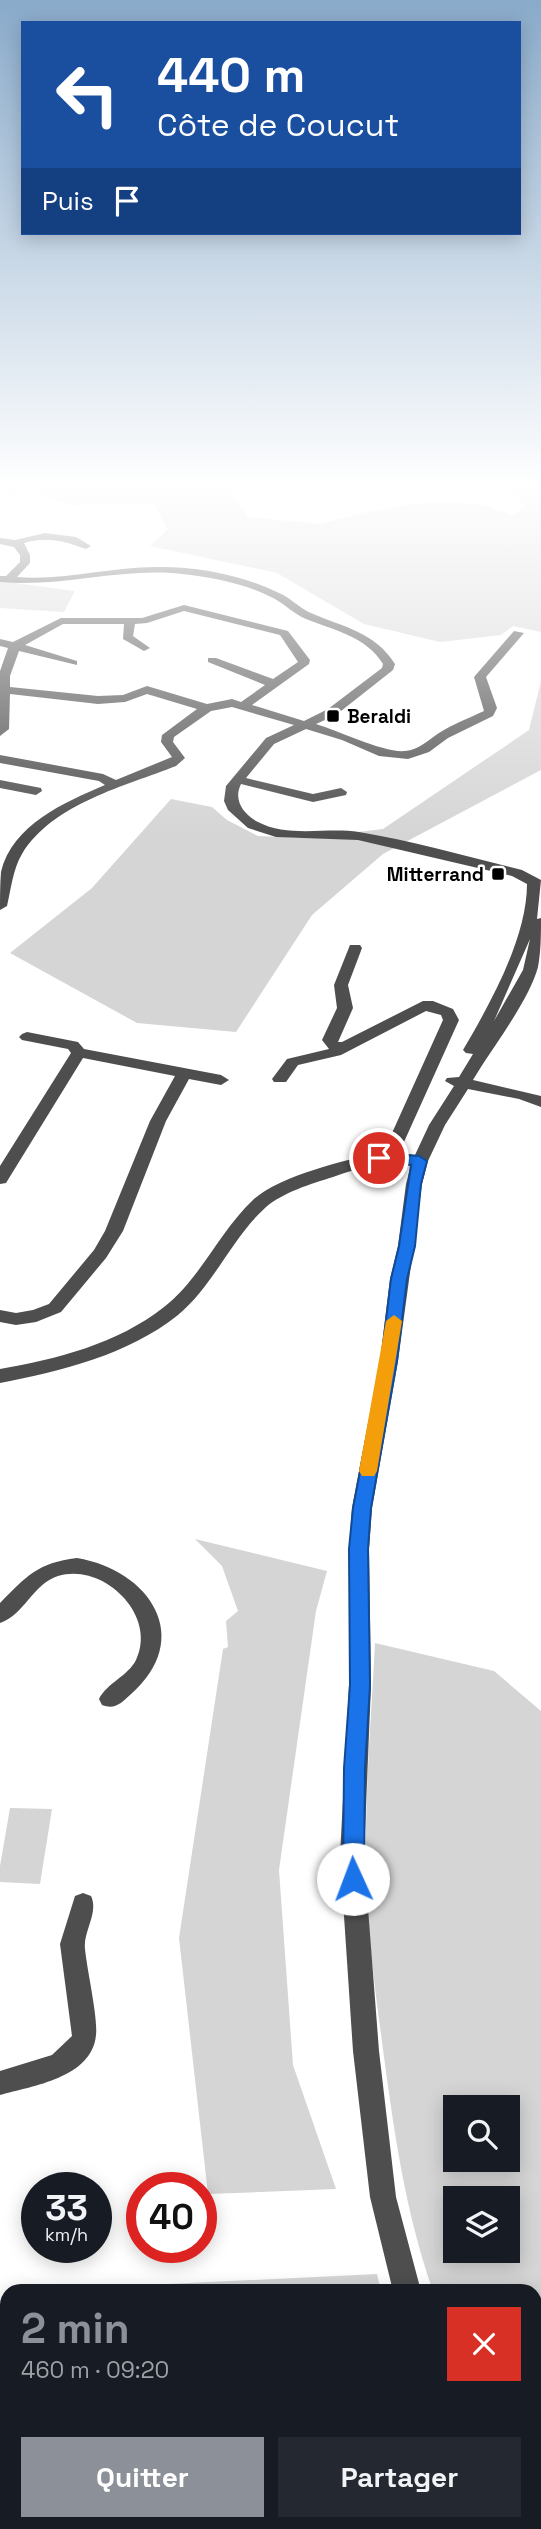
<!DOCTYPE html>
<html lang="fr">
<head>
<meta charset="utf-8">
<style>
  body { margin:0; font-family:"Space Grotesk",sans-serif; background:#242831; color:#f1f3f6; height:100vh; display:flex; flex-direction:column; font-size:26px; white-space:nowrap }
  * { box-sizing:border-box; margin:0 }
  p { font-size:23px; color:#9ea1a6 }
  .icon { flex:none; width:38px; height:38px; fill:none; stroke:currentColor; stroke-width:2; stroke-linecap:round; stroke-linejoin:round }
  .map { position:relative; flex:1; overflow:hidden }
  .sheet { position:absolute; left:0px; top:2284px; width:542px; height:247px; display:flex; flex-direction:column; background:#171b24; border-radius:21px 21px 0 0; box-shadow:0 4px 18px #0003 }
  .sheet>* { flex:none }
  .top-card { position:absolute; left:21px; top:21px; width:500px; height:214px; border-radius:0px; box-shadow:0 4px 18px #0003; background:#1a4fa0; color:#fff; overflow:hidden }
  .buttons { position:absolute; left:443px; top:2095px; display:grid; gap:14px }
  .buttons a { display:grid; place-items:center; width:77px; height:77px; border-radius:0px; background:#171b24; box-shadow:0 4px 18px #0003; font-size:35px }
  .speed { position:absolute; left:21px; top:2172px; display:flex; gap:14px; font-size:35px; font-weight:700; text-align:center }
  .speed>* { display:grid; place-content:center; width:91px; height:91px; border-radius:50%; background:#171b24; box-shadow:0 4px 18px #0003; line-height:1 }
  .speed small { font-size:18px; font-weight:400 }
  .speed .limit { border:10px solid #d22; background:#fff; color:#111 }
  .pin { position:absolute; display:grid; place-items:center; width:60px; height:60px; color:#fff; margin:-30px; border:4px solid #fff; border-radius:50%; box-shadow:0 2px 7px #0007 }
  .me { position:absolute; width:77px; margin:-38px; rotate:358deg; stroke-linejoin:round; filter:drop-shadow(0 0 5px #0008) }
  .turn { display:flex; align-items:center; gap:24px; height:147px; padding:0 21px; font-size:32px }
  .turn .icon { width:91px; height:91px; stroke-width:2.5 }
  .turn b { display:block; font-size:49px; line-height:60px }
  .then { display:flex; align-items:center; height:66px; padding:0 21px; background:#0003; gap:14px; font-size:26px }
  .round { display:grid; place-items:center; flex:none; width:74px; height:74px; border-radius:0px; background:#242831 }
  .summary { display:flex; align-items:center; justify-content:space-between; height:119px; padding:0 21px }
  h1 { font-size:42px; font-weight:700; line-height:52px; color:#8c9099 }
  .cta { display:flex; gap:14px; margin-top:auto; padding:14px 21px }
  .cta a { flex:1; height:80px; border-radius:0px; background:#8c9099; color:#fff; font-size:28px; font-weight:700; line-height:80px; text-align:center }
  .cta a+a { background:#242831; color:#f1f3f6 }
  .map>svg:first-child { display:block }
  .green { fill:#d5d5d5; fill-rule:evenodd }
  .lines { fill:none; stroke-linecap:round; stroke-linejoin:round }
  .minor { fill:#4e4e4e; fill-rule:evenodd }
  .route { fill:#1a73e8; stroke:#114b97; stroke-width:2 }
  .slow { fill:#f59e0b }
  .poi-dot { fill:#000; stroke:#fff; stroke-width:2.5 }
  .labels { text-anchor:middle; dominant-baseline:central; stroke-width:5; stroke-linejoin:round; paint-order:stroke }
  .far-poi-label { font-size:19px; font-weight:bold; fill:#000; stroke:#fff; text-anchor:start }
</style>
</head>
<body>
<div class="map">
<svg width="541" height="2529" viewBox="0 0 541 2529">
  <rect width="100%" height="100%" fill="#fff"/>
  <g class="green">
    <polygon points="0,483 252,483 232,493 248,517 320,524 367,512 419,503 451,502 482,504 512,515 525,506 510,488 541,487 541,632 513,626 501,635 440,642 364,624 277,573 150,546 168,529 154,504 70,505 27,489 14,495 0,492"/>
    <polygon points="0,581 75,591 64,612 0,608"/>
    <polygon points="541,681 541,770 383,854 312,915 236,1032 137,1023 10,953 92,888 171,799 212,807 227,820 258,836 308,838 383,829 529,730"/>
    <polygon points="195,1539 327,1571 316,1611 279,1870 293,2065 336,2189 208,2194 179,1938 223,1649 228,1647 226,1621 238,1611 222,1566"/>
    <path d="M375,1643L494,1671L541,1711V2325L536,2331V2291H433C406,2214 395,2138 384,2057C377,2003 369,1948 367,1893C363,1810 371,1726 375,1643ZM455,2107H508V2160H455ZM455,2198H508V2250H455Z"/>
    <polygon points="10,1808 52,1809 40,1884 0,1882 0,1866"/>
    <polygon points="377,2274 381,2291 84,2291 84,2288"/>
    <polygon points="101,2524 412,2524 410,2529 101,2529"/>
  </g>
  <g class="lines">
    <g class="minor">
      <polygon points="102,483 121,483 116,486"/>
      <path d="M45,533L76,537L91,546L86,549C65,541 47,536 24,543L30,555V563L17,577C64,581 109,567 155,567C196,566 243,575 279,593C291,598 299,608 311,613C343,627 375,632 395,664L393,670L336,715L316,724C339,731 384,753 405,751C419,750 428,740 439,733C453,724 469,718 484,711L474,677L514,631L524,633L486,677L497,708L493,716L448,738L429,752L408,759L379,756L342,740L306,729L274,744L246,778L313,794L341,788L347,792L346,795L313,802L241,784C233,800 243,814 258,822C288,838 327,827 359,832C414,841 468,857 522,870L541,880L537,919L541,918C541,934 541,951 538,967C529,1001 492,1048 473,1080L541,1096V1107L519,1099L468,1089L445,1125L428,1161L422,1184L398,1361L372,1508L369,1549L371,1685L364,1856L379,2051L396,2197L421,2291H393L370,2197L353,2051L340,1856L349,1685V1549L352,1508L380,1361L390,1279L398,1246L406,1184L411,1165C383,1161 359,1168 333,1177C311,1184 283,1192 265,1208C231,1239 214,1285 178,1315C128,1355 61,1371 0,1383V1369C57,1359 117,1344 164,1307C201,1278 219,1232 253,1200C277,1177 349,1158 383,1153L443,1020L441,1015L426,1011L341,1055L298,1065L286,1082H274L272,1079L287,1059L329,1049L322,1040L337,1008L334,985L350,945H360L362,948L348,985L353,1008L338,1042H342L423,1001H433L453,1009L459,1020L399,1153L415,1155L429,1125L454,1086L445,1081L447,1078L459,1077L473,1054L466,1053L463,1050C490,1004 527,938 527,884L512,876L358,840L276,837L248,828L228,810L224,801L226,786L266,738L294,725L232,707L211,711L174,737L173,742L185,758L176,766C126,786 53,803 22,854C13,869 11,889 7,906L0,910C0,898 0,884 1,872C12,825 65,802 105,785L99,781L0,763V755L103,774L116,780L172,757L161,742L162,735L197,709L147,694L125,702L98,704L10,694L9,729L0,736V671L8,648L0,646V639L13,642L61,618H142L184,605L288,631L310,660L309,664L252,705L304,721L328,709L382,668L383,664C367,637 334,630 306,619C294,614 286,605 275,599C248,584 211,577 182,574C121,567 61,588 0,582V576H6L20,562V555L14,547L0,544V538L15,540ZM184,611L280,635L298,662L273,679L216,658H208V662L265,685L241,702L232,699L207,704L147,686L123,695L98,696L10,687V676L19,651L77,665V661L25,645L63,624H124L123,639L144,651L150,648L133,636L135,624L147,623ZM530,939L523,970L494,1021Z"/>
      <polygon points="0,780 41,788 42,791 36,795 0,788"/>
      <polygon points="27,1032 78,1042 84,1049 221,1075 229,1080 221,1085 189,1079 166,1121 123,1231 106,1258 61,1312 36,1322 16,1325 0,1322 0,1310 16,1313 33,1310 49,1304 94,1250 105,1231 150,1121 175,1076 83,1058 6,1183 0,1184 0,1166 71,1053 68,1049 22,1040 19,1037 22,1034"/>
      <path d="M77,1558C149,1570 196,1638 130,1695C121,1703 115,1710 102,1705L99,1699C107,1683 128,1676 136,1660C158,1615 103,1562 58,1576C33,1584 24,1615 0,1623V1603C27,1576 37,1563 77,1558Z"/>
      <path d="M83,1893L91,1896C99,1913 83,1931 85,1949C87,1970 98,2017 96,2035C92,2078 32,2086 0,2095V2071L52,2055L72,2036L60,1944L75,1896Z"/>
      <polygon points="467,2524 497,2524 498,2529 468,2529"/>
    </g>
  </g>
  <linearGradient id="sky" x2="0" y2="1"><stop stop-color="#89aaca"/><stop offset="0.58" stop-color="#fff"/><stop offset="1" stop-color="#fff" stop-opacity="0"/></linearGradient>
  <rect width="541" height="837" fill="url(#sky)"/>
  <polygon class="route" points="379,1153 419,1156 427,1161 421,1184 415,1246 407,1279 397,1361 371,1508 368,1549 370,1685 365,1768 364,1879 361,1886 353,1889 346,1886 343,1879 344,1768 350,1685 349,1549 353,1508 381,1361 391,1279 399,1246 411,1165 374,1161 372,1158"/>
  <polygon class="slow" points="394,1315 402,1321 377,1471 374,1476 362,1476 359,1471 386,1321"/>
  <g class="poi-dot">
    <rect x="326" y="709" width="14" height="14" rx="3.5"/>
    <rect x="491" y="867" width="14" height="14" rx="3.5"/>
  </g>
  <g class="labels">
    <g class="far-poi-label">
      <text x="347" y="716">Beraldi</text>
      <text x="484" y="874" text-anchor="end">Mitterrand</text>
    </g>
  </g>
</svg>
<div class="buttons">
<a><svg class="icon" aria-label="search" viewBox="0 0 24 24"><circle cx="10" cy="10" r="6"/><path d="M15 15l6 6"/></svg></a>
<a><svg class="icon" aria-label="layers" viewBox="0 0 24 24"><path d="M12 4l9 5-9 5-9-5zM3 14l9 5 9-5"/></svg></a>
</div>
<div class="speed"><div>33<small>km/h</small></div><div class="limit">40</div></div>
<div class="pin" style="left:379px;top:1158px;background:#d93025"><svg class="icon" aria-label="arrive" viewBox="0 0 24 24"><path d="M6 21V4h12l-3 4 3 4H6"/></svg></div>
<svg class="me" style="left:353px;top:1879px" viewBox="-20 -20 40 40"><circle r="19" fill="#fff"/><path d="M0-13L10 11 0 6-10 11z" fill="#1a73e8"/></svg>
<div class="top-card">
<div class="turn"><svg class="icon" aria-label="left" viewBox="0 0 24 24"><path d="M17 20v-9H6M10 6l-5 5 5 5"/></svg><div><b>440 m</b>Côte de Coucut</div></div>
<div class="then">Puis<svg class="icon" aria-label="arrive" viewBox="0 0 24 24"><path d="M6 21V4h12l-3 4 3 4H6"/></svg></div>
</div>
<section class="sheet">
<div class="summary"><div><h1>2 min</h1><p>460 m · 09:20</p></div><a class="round" style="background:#d93025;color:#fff"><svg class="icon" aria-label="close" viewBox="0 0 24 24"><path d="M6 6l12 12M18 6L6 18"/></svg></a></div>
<div class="cta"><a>Quitter</a><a>Partager</a></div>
</section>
</div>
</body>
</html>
